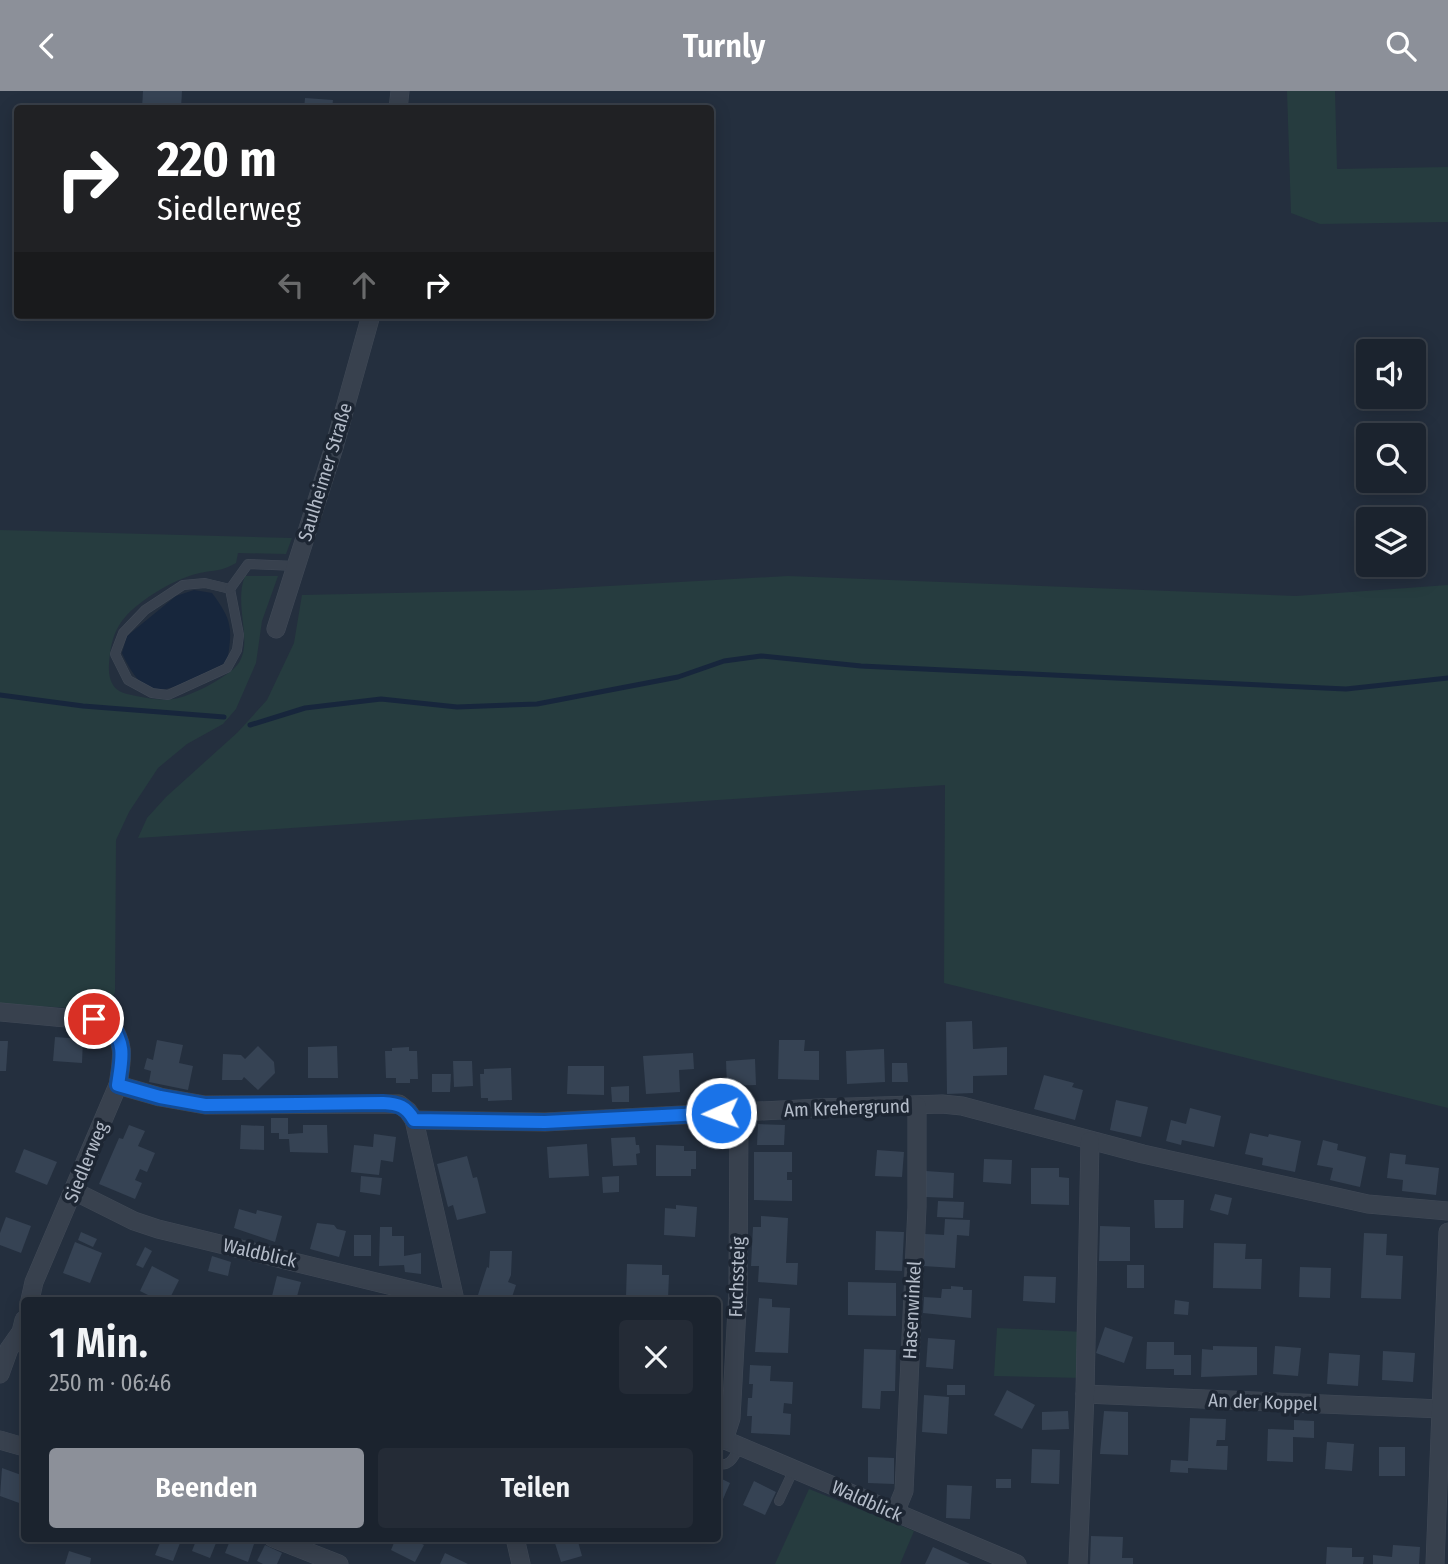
<!DOCTYPE html>
<html lang="de">
<head>
<meta charset="utf-8">
<style>
  body { margin:0; font-family:"Fira Sans Condensed",sans-serif; background:#242b36; color:#f1f3f6; height:100vh; display:flex; flex-direction:column; font-size:26px; white-space:nowrap }
  * { box-sizing:border-box; margin:0 }
  p { font-size:23px; color:#a0a4aa }
  .icon { flex:none; width:38px; height:38px; fill:none; stroke:currentColor; stroke-width:2; stroke-linecap:round; stroke-linejoin:round }
  .map { position:relative; flex:1; overflow:hidden }
  .details { position:absolute; left:21px; top:1206px; width:700px; height:245px; display:flex; flex-direction:column; background:#1b232e; border-radius:7px; box-shadow:0 4px 18px #0003,0 0 0 2px #39404a }
  .details>* { flex:none }
  .banner { position:absolute; left:14px; top:14px; width:700px; height:214px; border-radius:7px; box-shadow:0 4px 18px #0003,0 0 0 2px #39404a; background:#202124; color:#fff; overflow:hidden }
  .tools { position:absolute; left:1356px; top:248px; display:grid; gap:14px }
  .tools a { display:grid; place-items:center; width:70px; height:70px; border-radius:7px; background:#1b232e; box-shadow:0 4px 18px #0003,0 0 0 2px #39404a; font-size:35px }
  .pin { position:absolute; display:grid; place-items:center; width:60px; height:60px; color:#fff; margin:-30px; border:4px solid #fff; border-radius:50%; box-shadow:0 2px 7px #0007 }
  .me { position:absolute; width:77px; margin:-38px; rotate:268deg; stroke-linejoin:round; filter:drop-shadow(0 0 5px #0008) }
  .turn { display:flex; align-items:center; gap:24px; height:147px; padding:0 28px; font-size:32px }
  .turn .icon { width:91px; height:91px; stroke-width:2.5 }
  .turn b { display:block; font-size:49px; line-height:60px }
  .lanes { display:flex; align-items:center; height:66px; padding:0 28px; background:#0003; justify-content:center; gap:35px; direction:ltr }
  .lanes .off { opacity:.35 }
  .round { display:grid; place-items:center; flex:none; width:74px; height:74px; border-radius:7px; background:#242b36 }
  .overview { display:flex; align-items:center; justify-content:space-between; height:119px; padding:0 28px }
  h1 { font-size:42px; font-weight:600; line-height:52px }
  .button { display:flex; gap:14px; margin-top:auto; padding:14px 28px }
  .button a { flex:1; height:80px; border-radius:7px; background:#8c9099; color:#fff; font-size:28px; font-weight:600; line-height:80px; text-align:center }
  .button a+a { background:#242b36; color:#f1f3f6 }
  header { display:flex; justify-content:space-between; align-items:center; height:91px; padding:0 28px; background:#8c9099; color:#fff; font-size:32px; font-weight:600 }
  .map>svg:first-child { display:block }
  .green { fill:#263c3f }
  .water { fill:#17263c }
  .lines { fill:none; stroke-linecap:round; stroke-linejoin:round }
  .stream { stroke:#17263c; stroke-width:5 }
  .building { fill:#364354 }
  .service-casing { stroke:#414a57; stroke-width:10 }
  .minor-casing { stroke:#414a57; stroke-width:19 }
  .service { stroke:#38414e; stroke-width:9 }
  .minor { stroke:#38414e; stroke-width:18 }
  .route-casing { stroke:#114b97; stroke-width:18 }
  .route { stroke:#1a73e8; stroke-width:12 }
  .labels { text-anchor:middle; dominant-baseline:central; stroke-width:7; stroke-linejoin:round; paint-order:stroke }
  .street-label { font-size:19px; fill:#b4bcc9; stroke:#1d2633 }
</style>
</head>
<body>
<header><svg class="icon" aria-label="back" viewBox="0 0 24 24"><path d="M15 5l-7 7 7 7"/></svg>Turnly<svg class="icon" aria-label="search" viewBox="0 0 24 24"><circle cx="10" cy="10" r="6"/><path d="M15 15l6 6"/></svg></header>
<div class="map">
<svg width="1448" height="1473" viewBox="0 0 1448 1473">
  <rect width="100%" height="100%" fill="#242f3e"/>
  <g class="green">
    <polygon points="1287,0 1335,0 1337,78 1448,76 1448,131 1320,133 1291,122"/>
    <path d="M0,439L292,447L286,463L238,462L236,472C223,480 214,479 200,482C181,486 159,498 143,510C122,526 114,537 110,562C109,573 107,584 113,594C118,602 127,603 136,605C148,607 161,610 173,608C190,606 228,586 238,573C254,551 233,514 245,485H278L262,530L256,572L236,618L223,633L187,653L158,677L129,721L116,749L115,901L107,919L0,913Z"/>
    <polygon points="788,485 1296,505 1448,494 1448,1017 944,892 945,694 138,747 147,727 166,706 238,641 267,609 294,552 302,504 538,499"/>
    <polygon points="997,1237 1085,1241 1084,1287 994,1285"/>
    <polygon points="809,1398 914,1440 900,1473 775,1473"/>
  </g>
  <path class="water" d="M194,499L212,502C232,529 233,537 227,571C213,578 175,598 160,599C140,599 129,577 122,562L127,545L176,505Z"/>
  <g class="lines">
    <g class="stream">
      <polyline points="0,604 83,615 224,626"/>
      <polyline points="250,634 305,617 381,608 457,616 537,613 678,586 724,570 761,565 861,575 1346,598 1448,587"/>
    </g>
  </g>
  <g class="building">
    <polygon points="143,0 182,0 181,18 142,18"/>
    <polygon points="305,7 333,9 332,18 304,18"/>
    <polygon points="972,930 973,958 1007,956 1007,984 973,985 973,1002 947,1003 946,931"/>
    <polygon points="55,946 83,948 82,972 53,970"/>
    <polygon points="157,949 183,954 179,972 193,975 188,999 149,991 151,980 144,978 147,967 153,969"/>
    <polygon points="779,949 805,949 804,960 819,960 819,989 778,988"/>
    <polygon points="0,950 8,950 6,980 0,980"/>
    <polygon points="258,955 274,971 275,982 258,999 244,986 242,989 222,989 223,963 241,964 245,968"/>
    <polygon points="337,955 338,987 308,987 308,956"/>
    <polygon points="409,956 409,960 417,960 418,988 410,988 410,992 396,992 396,987 386,987 385,960 392,960 392,957"/>
    <polygon points="884,958 885,991 847,993 846,960"/>
    <polygon points="693,962 694,978 679,979 680,1001 646,1003 643,965"/>
    <polygon points="755,968 756,994 727,995 726,970"/>
    <polygon points="453,970 472,970 473,995 454,996"/>
    <polygon points="892,972 907,972 908,991 892,991"/>
    <polygon points="568,975 604,975 604,1004 567,1003"/>
    <polygon points="511,977 512,1009 488,1010 488,1007 481,1007 480,983 484,983 484,978"/>
    <polygon points="432,983 451,983 450,1001 432,1001"/>
    <polygon points="1044,984 1074,992 1072,996 1083,999 1075,1029 1034,1018"/>
    <polygon points="629,995 629,1011 612,1011 611,996"/>
    <polygon points="1116,1009 1148,1016 1141,1046 1110,1039"/>
    <polygon points="1190,1017 1221,1025 1214,1056 1182,1049 1181,1054 1166,1050 1171,1029 1186,1033"/>
    <polygon points="271,1027 288,1027 288,1043 303,1042 303,1034 327,1034 328,1062 290,1061 289,1048 279,1048 279,1042 271,1042"/>
    <polygon points="758,1033 785,1034 784,1054 757,1054"/>
    <polygon points="129,1034 145,1040 138,1055 155,1062 147,1081 140,1078 135,1089 142,1092 135,1108 99,1093 119,1047 123,1048"/>
    <polygon points="241,1034 264,1035 264,1059 240,1058"/>
    <polygon points="1250,1042 1268,1046 1269,1043 1301,1050 1295,1081 1262,1074 1263,1067 1245,1063"/>
    <polygon points="374,1043 396,1046 393,1071 381,1069 379,1084 351,1081 354,1054 373,1056"/>
    <polygon points="635,1046 636,1054 639,1054 640,1062 636,1063 637,1074 613,1075 611,1047"/>
    <polygon points="1323,1049 1338,1053 1337,1059 1366,1066 1360,1096 1330,1089 1333,1077 1317,1074"/>
    <polygon points="587,1053 589,1085 549,1087 547,1056"/>
    <polygon points="656,1054 684,1055 684,1060 696,1060 696,1078 691,1078 691,1085 656,1085"/>
    <polygon points="24,1058 57,1071 47,1094 15,1081"/>
    <polygon points="877,1059 904,1061 902,1086 875,1085"/>
    <polygon points="754,1061 792,1061 792,1081 787,1081 787,1089 792,1089 792,1110 754,1109"/>
    <polygon points="1390,1062 1406,1064 1405,1073 1439,1077 1436,1104 1402,1100 1403,1089 1387,1087"/>
    <polygon points="467,1065 473,1087 477,1086 486,1122 457,1129 453,1114 448,1116 437,1073"/>
    <polygon points="984,1068 1012,1069 1011,1093 983,1091"/>
    <polygon points="1031,1077 1059,1077 1059,1086 1069,1087 1069,1114 1031,1113"/>
    <polygon points="926,1080 954,1082 953,1107 925,1106"/>
    <polygon points="361,1085 382,1087 380,1104 360,1101"/>
    <polygon points="619,1085 619,1101 603,1102 602,1086"/>
    <polygon points="1215,1103 1232,1107 1228,1124 1210,1119"/>
    <polygon points="1154,1109 1184,1109 1183,1137 1155,1137"/>
    <polygon points="938,1110 964,1111 963,1127 937,1126"/>
    <polygon points="676,1114 697,1116 695,1146 664,1144 665,1117 676,1118"/>
    <polygon points="239,1118 256,1123 257,1119 282,1125 275,1151 234,1137"/>
    <polygon points="761,1125 788,1127 786,1172 798,1172 797,1194 758,1191 759,1175 751,1175 753,1136 761,1136"/>
    <polygon points="6,1126 31,1135 21,1162 0,1154 0,1142"/>
    <polygon points="945,1128 970,1129 969,1145 957,1144 955,1177 923,1175 925,1143 944,1144"/>
    <polygon points="317,1132 334,1134 337,1138 346,1140 339,1166 310,1158"/>
    <polygon points="1100,1135 1130,1136 1130,1170 1099,1170"/>
    <polygon points="380,1136 392,1136 392,1145 404,1145 404,1165 421,1162 421,1183 405,1181 404,1174 379,1175"/>
    <polygon points="876,1140 904,1141 902,1180 875,1179"/>
    <polygon points="81,1141 97,1148 93,1156 78,1149"/>
    <polygon points="1364,1142 1387,1143 1386,1164 1403,1165 1401,1208 1361,1207"/>
    <rect x="354" y="1144" width="17" height="21"/>
    <polygon points="75,1151 102,1162 90,1192 63,1182"/>
    <polygon points="1214,1152 1246,1153 1245,1168 1262,1168 1261,1198 1213,1197"/>
    <polygon points="145,1156 152,1160 143,1177 136,1174"/>
    <polygon points="490,1160 512,1160 511,1184 508,1191 516,1194 511,1209 485,1209 477,1207 487,1176 489,1177"/>
    <polygon points="212,1165 231,1171 228,1185 208,1180"/>
    <polygon points="627,1173 662,1174 662,1184 669,1184 668,1208 639,1206 639,1209 620,1209 620,1206 626,1206"/>
    <rect x="1127" y="1174" width="17" height="23"/>
    <polygon points="152,1175 179,1189 169,1209 158,1209 140,1200"/>
    <polygon points="1300,1176 1331,1177 1330,1207 1299,1206"/>
    <polygon points="277,1185 301,1191 296,1209 271,1209"/>
    <polygon points="1024,1185 1056,1186 1055,1212 1023,1210"/>
    <polygon points="848,1191 896,1192 896,1225 848,1224"/>
    <polygon points="951,1195 963,1196 963,1199 972,1199 971,1227 923,1222 924,1206 941,1207 942,1198 951,1198"/>
    <polygon points="759,1207 772,1208 772,1216 790,1217 788,1262 755,1261"/>
    <polygon points="1175,1209 1189,1211 1188,1224 1174,1223"/>
    <polygon points="1105,1236 1133,1246 1124,1272 1096,1262"/>
    <polygon points="928,1247 955,1249 953,1278 926,1276"/>
    <polygon points="1147,1251 1174,1251 1174,1264 1191,1264 1191,1284 1174,1284 1174,1278 1146,1278"/>
    <polygon points="1213,1255 1257,1256 1257,1284 1201,1286 1202,1258 1213,1259"/>
    <polygon points="1275,1255 1301,1257 1298,1285 1273,1283"/>
    <polygon points="864,1258 896,1259 895,1300 881,1300 880,1318 862,1317"/>
    <polygon points="1383,1260 1415,1262 1413,1291 1382,1289"/>
    <polygon points="1329,1262 1360,1264 1358,1295 1327,1293"/>
    <polygon points="750,1274 771,1275 770,1290 793,1291 792,1313 784,1312 783,1322 791,1323 790,1344 751,1342 752,1325 747,1325 748,1307 752,1307 753,1293 749,1293"/>
    <rect x="947" y="1294" width="18" height="10"/>
    <polygon points="1007,1299 1035,1314 1022,1338 994,1324"/>
    <polygon points="924,1304 949,1306 947,1343 922,1341"/>
    <polygon points="1068,1320 1069,1338 1042,1339 1042,1321"/>
    <polygon points="1104,1320 1128,1321 1128,1364 1100,1363"/>
    <polygon points="1190,1327 1226,1328 1225,1349 1217,1349 1216,1355 1228,1355 1227,1379 1188,1377 1188,1382 1170,1381 1171,1369 1188,1370"/>
    <polygon points="1294,1329 1314,1330 1314,1347 1293,1346 1293,1371 1267,1370 1268,1338 1294,1339"/>
    <polygon points="1327,1351 1354,1353 1352,1380 1325,1378"/>
    <rect x="1379" y="1356" width="26" height="29"/>
    <polygon points="1032,1358 1060,1359 1059,1393 1031,1392"/>
    <polygon points="868,1366 894,1367 894,1393 868,1392"/>
    <polygon points="2,1377 24,1385 24,1405 22,1413 0,1405"/>
    <polygon points="718,1386 730,1392 720,1415 718,1415"/>
    <rect x="996" y="1388" width="15" height="9"/>
    <polygon points="754,1390 776,1401 765,1424 743,1414"/>
    <polygon points="947,1394 972,1395 970,1428 946,1427"/>
    <polygon points="1091,1445 1123,1446 1122,1467 1133,1467 1133,1473 1090,1473"/>
    <polygon points="162,1447 182,1447 173,1470 155,1464"/>
    <polygon points="197,1447 218,1447 210,1467 192,1460"/>
    <polygon points="231,1447 248,1447 255,1450 248,1471 225,1462"/>
    <polygon points="396,1447 411,1447 424,1454 415,1471 391,1459"/>
    <polygon points="562,1447 577,1447 582,1465 561,1471 554,1449"/>
    <polygon points="265,1454 282,1462 277,1473 263,1473 257,1470"/>
    <polygon points="1393,1454 1420,1456 1419,1473 1373,1473 1373,1464 1392,1466"/>
    <polygon points="933,1456 970,1473 925,1473"/>
    <polygon points="1327,1456 1352,1457 1352,1466 1364,1466 1363,1473 1326,1473"/>
    <polygon points="69,1460 91,1467 90,1473 65,1473"/>
    <polygon points="445,1462 468,1473 440,1473"/>
  </g>
  <g class="lines">
    <defs>
      <g id="service">
        <polygon points="205,492 230,498 239,544 237,559 227,577 168,604 152,602 128,589 115,563 123,542 145,519 183,494"/>
        <polyline points="230,498 248,473 296,475"/>
        <path d="M718,1373C731,1376 734,1365 740,1355"/>
        <polyline points="779,1410 794,1378"/>
      </g>
      <g id="minor">
        <polyline points="398,18 400,0"/>
        <polyline points="276,538 335,353 371,224"/>
        <path d="M0,921L110,931C126,956 122,966 118,994L34,1191L30,1209"/>
        <polyline points="118,994 160,1006 205,1014 399,1013 408,1020 414,1029 455,1209"/>
        <polyline points="414,1029 545,1031 820,1017 942,1013 962,1015 1143,1063 1368,1113 1448,1120"/>
        <polyline points="74,1100 134,1130 158,1138 450,1209"/>
        <polyline points="0,1283 9,1258 21,1241 24,1229"/>
        <polyline points="1085,1303 1441,1318"/>
        <polyline points="718,1346 1017,1473"/>
        <polyline points="0,1349 24,1356"/>
        <polyline points="724,1349 731,1327 738,1200 739,1022"/>
        <polyline points="895,1422 904,1400 917,1116 917,1015"/>
        <polyline points="273,1447 339,1473"/>
        <polyline points="515,1447 521,1473"/>
        <polyline points="1078,1473 1085,1303 1090,1050"/>
        <polyline points="1435,1473 1448,1141"/>
      </g>
    </defs>
    <use href="#service" class="service-casing"/>
    <use href="#minor" class="minor-casing"/>
    <use href="#service" class="service"/>
    <use href="#minor" class="minor"/>
  </g>
  <g class="lines">
    <defs>
      <path id="route" d="M94,928L110,931C126,956 122,966 118,994L160,1006L205,1014L383,1012C399,1013 406,1015 414,1029L545,1031L721,1022"/>
    </defs>
    <use href="#route" class="route-casing"/>
    <use href="#route" class="route"/>
  </g>
  <g class="labels">
    <g class="street-label">
      <text transform="translate(325 381) rotate(-73)">Saulheimer Straße</text>
      <text transform="translate(847 1017) rotate(-2)">Am Krehergrund</text>
      <text transform="translate(86 1071) rotate(-68)">Siedlerweg</text>
      <text transform="translate(260 1162) rotate(13)">Waldblick</text>
      <text transform="translate(737 1186) rotate(-88)">Fuchssteig</text>
      <text transform="translate(912 1219) rotate(-87)">Hasenwinkel</text>
      <text transform="translate(1263 1311) rotate(2)">An der Koppel</text>
      <text transform="translate(867 1410) rotate(24)">Waldblick</text>
    </g>
  </g>
</svg>
<div class="tools">
<a><svg class="icon" aria-label="sound" viewBox="0 0 24 24"><path d="M4 9h4l5-4v14l-5-4H4zM17 9q2 3 0 6"/></svg></a>
<a><svg class="icon" aria-label="search" viewBox="0 0 24 24"><circle cx="10" cy="10" r="6"/><path d="M15 15l6 6"/></svg></a>
<a><svg class="icon" aria-label="layers" viewBox="0 0 24 24"><path d="M12 4l9 5-9 5-9-5zM3 14l9 5 9-5"/></svg></a>
</div>
<div class="pin" style="left:94px;top:928px;background:#d93025"><svg class="icon" aria-label="arrive" viewBox="0 0 24 24"><path d="M6 21V4h12l-3 4 3 4H6"/></svg></div>
<svg class="me" style="left:721px;top:1022px" viewBox="-20 -20 40 40"><circle r="17" fill="#1a73e8" stroke="#fff" stroke-width="3"/><path d="M0-11L8 9 0 5-8 9z" fill="#fff"/></svg>
<div class="banner">
<div class="turn"><svg class="icon" aria-label="right" viewBox="0 0 24 24"><path d="M7 20v-9h11M14 6l5 5-5 5"/></svg><div><b>220 m</b>Siedlerweg</div></div>
<div class="lanes"><svg class="icon off" aria-label="left" viewBox="0 0 24 24"><path d="M17 20v-9H6M10 6l-5 5 5 5"/></svg><svg class="icon off" aria-label="ahead" viewBox="0 0 24 24"><path d="M12 20V5M6 11l6-6 6 6"/></svg><svg class="icon" aria-label="right" viewBox="0 0 24 24"><path d="M7 20v-9h11M14 6l5 5-5 5"/></svg></div>
</div>
<section class="details">
<div class="overview"><div><h1>1 Min.</h1><p>250 m · 06:46</p></div><a class="round"><svg class="icon" aria-label="close" viewBox="0 0 24 24"><path d="M6 6l12 12M18 6L6 18"/></svg></a></div>
<div class="button"><a>Beenden</a><a>Teilen</a></div>
</section>
</div>
</body>
</html>
